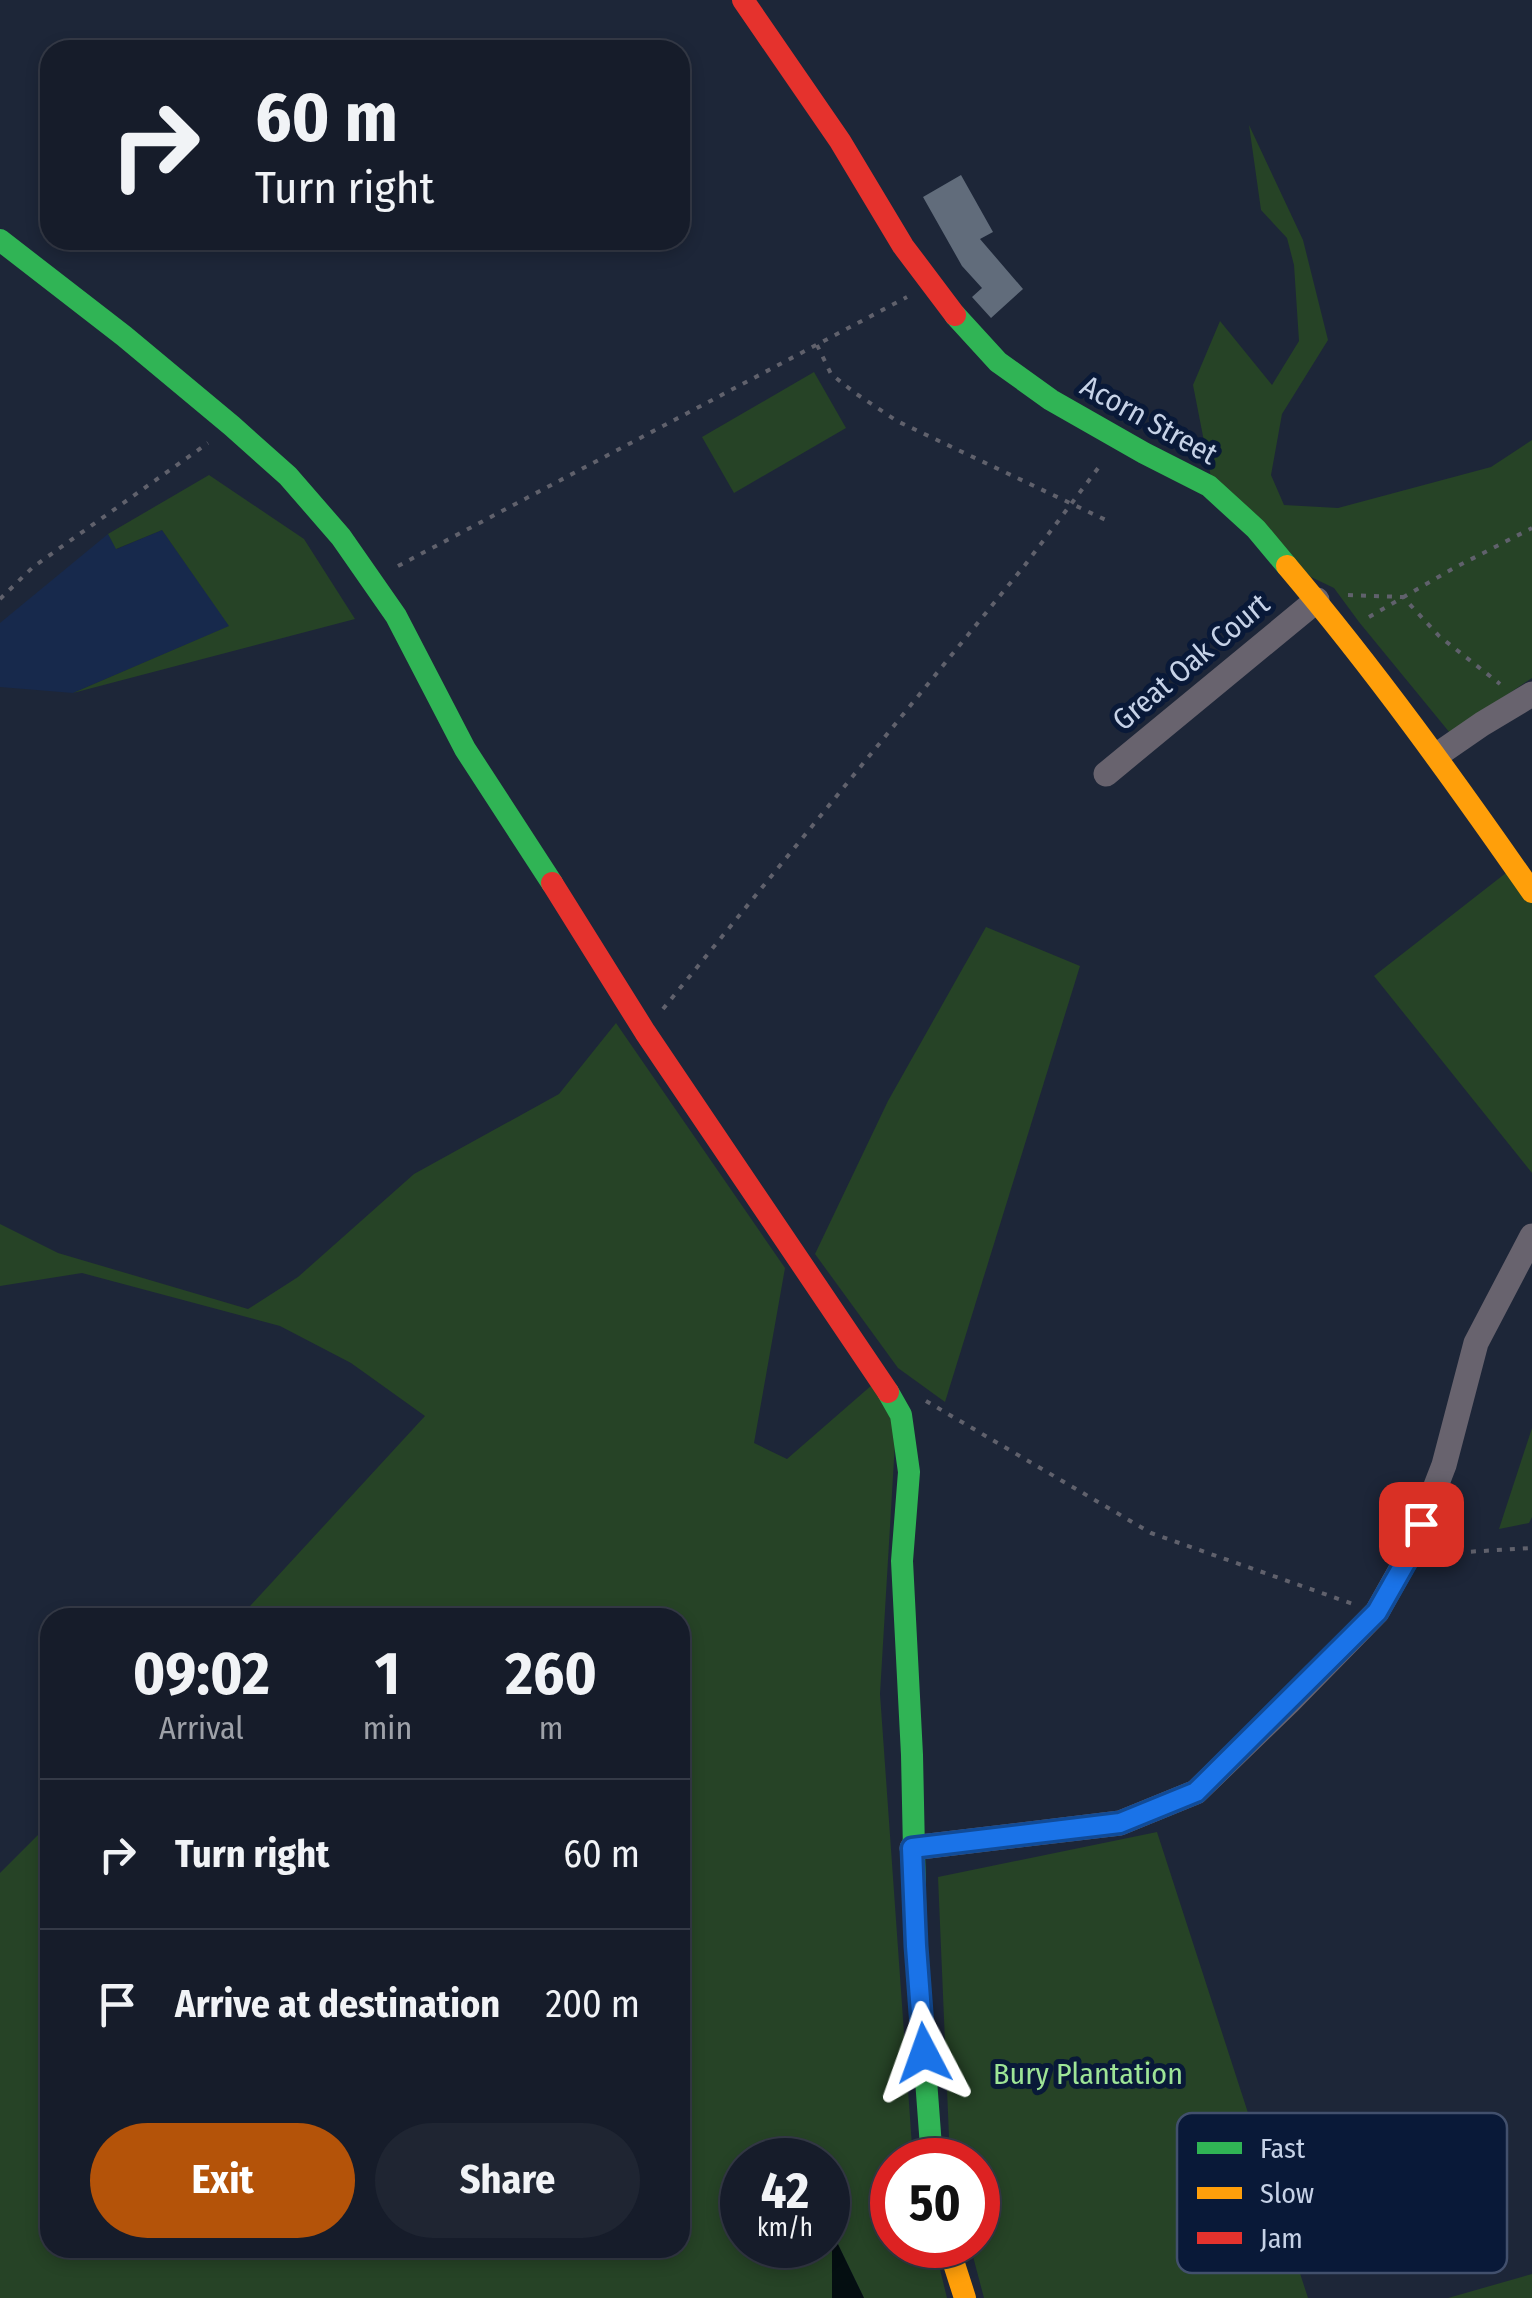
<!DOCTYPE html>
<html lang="en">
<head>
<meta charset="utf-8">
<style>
  body { margin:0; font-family:"Fira Sans Condensed",sans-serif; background:#1f2532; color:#f1f3f6; height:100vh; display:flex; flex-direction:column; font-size:38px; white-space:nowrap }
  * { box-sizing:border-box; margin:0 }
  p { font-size:32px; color:#9ea1a8 }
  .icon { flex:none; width:55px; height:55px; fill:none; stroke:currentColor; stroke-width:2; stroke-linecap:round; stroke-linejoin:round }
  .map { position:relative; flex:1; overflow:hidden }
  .sheet { position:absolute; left:40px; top:1608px; width:650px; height:650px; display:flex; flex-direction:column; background:#161c2a; border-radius:30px; box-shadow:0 5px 15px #0003,0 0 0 2px #353a47 }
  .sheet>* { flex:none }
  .top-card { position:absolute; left:40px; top:40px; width:650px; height:210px; border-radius:30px; box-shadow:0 5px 15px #0003,0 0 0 2px #353a47; background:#161c2a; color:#f1f3f6; overflow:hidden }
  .speed { position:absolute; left:720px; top:2138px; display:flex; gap:20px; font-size:50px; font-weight:700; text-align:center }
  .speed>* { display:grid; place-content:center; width:130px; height:130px; border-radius:50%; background:#161c2a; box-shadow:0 5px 15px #0003,0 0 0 2px #353a47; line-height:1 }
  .speed small { font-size:25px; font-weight:400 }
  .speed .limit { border:15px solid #d22; background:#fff; color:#111 }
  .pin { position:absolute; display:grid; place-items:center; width:85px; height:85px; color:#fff; margin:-42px; border-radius:20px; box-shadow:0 5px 15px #0006 }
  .me { position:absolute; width:110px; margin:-55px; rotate:356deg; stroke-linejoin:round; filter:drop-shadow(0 0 8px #0008) }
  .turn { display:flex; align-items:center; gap:35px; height:210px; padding:0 50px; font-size:45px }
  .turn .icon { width:130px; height:130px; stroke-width:2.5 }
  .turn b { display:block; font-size:70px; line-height:85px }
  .eta { display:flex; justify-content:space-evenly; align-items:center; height:170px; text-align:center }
  .eta b { font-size:60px; font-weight:700; line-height:70px }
  .primary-button { display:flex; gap:20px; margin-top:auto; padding:20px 50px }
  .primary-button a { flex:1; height:115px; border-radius:60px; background:#b45309; color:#fff; font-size:40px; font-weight:700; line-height:115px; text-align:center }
  .primary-button a+a { background:#1f2532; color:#f1f3f6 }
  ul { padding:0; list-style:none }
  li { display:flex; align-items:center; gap:30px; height:150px; padding:0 50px; border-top:2px solid #353a47 }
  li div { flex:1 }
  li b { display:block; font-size:38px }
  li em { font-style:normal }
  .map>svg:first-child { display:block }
  .built { fill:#17294c }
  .green { fill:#264326; fill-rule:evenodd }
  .water { fill:#040e11 }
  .building { fill:#616c7b }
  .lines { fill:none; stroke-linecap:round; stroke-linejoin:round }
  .path { stroke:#60616c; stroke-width:4; stroke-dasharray:5 8; stroke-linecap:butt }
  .street { stroke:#68636e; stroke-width:25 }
  .fast { stroke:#30b455; stroke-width:22 }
  .slow { stroke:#ff9f0a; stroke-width:22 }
  .jam { stroke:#e5322d; stroke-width:22 }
  .route-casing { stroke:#114b97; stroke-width:25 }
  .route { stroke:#1a73e8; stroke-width:18 }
  .labels { text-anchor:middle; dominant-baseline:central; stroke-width:10; stroke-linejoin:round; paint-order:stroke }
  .street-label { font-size:30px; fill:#c6d2e7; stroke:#091938 }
  .park-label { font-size:30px; fill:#9ee496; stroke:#091938 }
  .key { fill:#091938; stroke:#42506d; stroke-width:2.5 }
  .key-label { font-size:28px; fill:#c6d2e7 }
</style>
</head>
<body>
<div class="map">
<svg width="1532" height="2298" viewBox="0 0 1532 2298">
  <rect width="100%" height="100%" fill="#1d2638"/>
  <polygon class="built" points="162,530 230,626 73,693 0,687 0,623 108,534 117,549"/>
  <g class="green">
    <polygon points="1249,125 1303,240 1328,340 1282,414 1271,475 1284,505 1338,508 1491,467 1532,440 1532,678 1450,733 1359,622 1334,588 1311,577 1211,477 1193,385 1220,321 1272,385 1299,341 1294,265 1287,238 1261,210"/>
    <polygon points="814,372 846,428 734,493 702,437"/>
    <polygon points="209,475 304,539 355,619 73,693 229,626 162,530 116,549 108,534"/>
    <polygon points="1511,869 1532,895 1532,1173 1374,976"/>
    <polygon points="986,927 1080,966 945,1402 898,1368 815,1254 888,1101"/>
    <path d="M616,1023L785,1268L754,1443L787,1459L880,1378L896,1426L880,1694L913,2160H892V2245H934L947,2298H864L833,2234L832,2298H0V1873L50,1823V2248H680V1618L240,1617L425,1416L351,1363L280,1326L82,1273L0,1286V1224L58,1253L248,1309L298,1277L414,1174L559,1094ZM742,2160H828V2245H742Z"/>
    <polygon points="1532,1428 1532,1517 1529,1523 1499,1529"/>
    <polygon points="1157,1832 1308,2298 984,2298 970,2245 978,2245 978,2160 950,2160 938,1877"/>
    <polygon points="1532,2274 1532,2298 1448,2298"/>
  </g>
  <polygon class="water" points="832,2232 864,2298 832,2298"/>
  <polygon class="building" points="961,175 993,232 980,239 1023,289 991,318 972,297 982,288 962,266 923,197"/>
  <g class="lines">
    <g class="path">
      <polyline points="817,345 831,374 855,393 897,421 1110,522"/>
      <polyline points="398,566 907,297"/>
      <polyline points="1348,595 1403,597 1439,636 1500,684"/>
      <polyline points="0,599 33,567 208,443"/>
      <polyline points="1369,617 1454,568 1532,528"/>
      <polyline points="663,1009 1025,565 1102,463"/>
      <polyline points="926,1401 1151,1533 1353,1604"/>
      <polyline points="1432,1554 1532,1548"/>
    </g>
    <g class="street">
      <polyline points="1437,755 1482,724 1532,694"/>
      <polyline points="1106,774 1317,600"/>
      <polyline points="912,1848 1120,1823 1196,1792 1289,1702 1377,1612 1410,1553 1444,1465 1476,1343 1532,1236"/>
    </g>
    <g class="fast">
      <polyline points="0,240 124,336 232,426 288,476 341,537 396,616 465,749 552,883"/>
      <polyline points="955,315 998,362 1051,400 1144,453 1209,486 1256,529 1287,566"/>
      <polyline points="888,1392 901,1415 909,1472 902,1561 912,1755 916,1946 932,2160"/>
    </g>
    <g class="slow">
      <path d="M1287,566C1375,670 1454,780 1532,892"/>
      <polyline points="948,2245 965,2298"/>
    </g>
    <g class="jam">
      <polyline points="743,0 840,141 903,246 955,315"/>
      <polyline points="552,883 645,1032 888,1392"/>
    </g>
  </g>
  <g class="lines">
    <defs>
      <polyline id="route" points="924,2053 916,1946 912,1848 1120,1823 1196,1792 1377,1612 1410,1554 1421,1524"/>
    </defs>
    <use href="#route" class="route-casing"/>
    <use href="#route" class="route"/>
  </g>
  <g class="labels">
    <g class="street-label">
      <text transform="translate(1149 420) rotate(29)">Acorn Street</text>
      <text transform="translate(1191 662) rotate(-40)">Great Oak Court</text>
    </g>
    <g class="park-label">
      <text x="1088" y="2074">Bury Plantation</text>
    </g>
  </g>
  <rect x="1177" y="2113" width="330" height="160" rx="15" class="key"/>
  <rect x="1197" y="2142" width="45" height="12" fill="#30b455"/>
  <rect x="1197" y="2187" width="45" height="12" fill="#ff9f0a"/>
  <rect x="1197" y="2232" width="45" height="12" fill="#e5322d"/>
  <g class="key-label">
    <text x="1260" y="2158">Fast</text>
    <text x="1260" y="2203">Slow</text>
    <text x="1260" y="2248">Jam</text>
  </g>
</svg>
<div class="speed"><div>42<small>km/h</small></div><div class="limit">50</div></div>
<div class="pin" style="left:1421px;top:1524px;background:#d93025"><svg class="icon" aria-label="arrive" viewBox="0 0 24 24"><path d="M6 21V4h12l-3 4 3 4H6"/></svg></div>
<svg class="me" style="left:924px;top:2053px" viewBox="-20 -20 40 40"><path d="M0-17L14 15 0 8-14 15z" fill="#1a73e8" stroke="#fff" stroke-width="4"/></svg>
<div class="top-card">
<div class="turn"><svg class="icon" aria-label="right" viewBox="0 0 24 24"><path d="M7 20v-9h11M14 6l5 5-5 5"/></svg><div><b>60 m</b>Turn right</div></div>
</div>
<section class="sheet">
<div class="eta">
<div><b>09:02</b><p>Arrival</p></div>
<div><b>1</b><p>min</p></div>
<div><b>260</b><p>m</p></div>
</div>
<ul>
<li><svg class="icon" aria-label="right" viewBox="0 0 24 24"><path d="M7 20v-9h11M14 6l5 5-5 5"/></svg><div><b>Turn right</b></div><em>60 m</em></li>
<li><svg class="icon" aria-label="arrive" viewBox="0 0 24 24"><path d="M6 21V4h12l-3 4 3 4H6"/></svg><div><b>Arrive at destination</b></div><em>200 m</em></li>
</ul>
<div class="primary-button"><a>Exit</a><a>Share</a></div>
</section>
</div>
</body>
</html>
